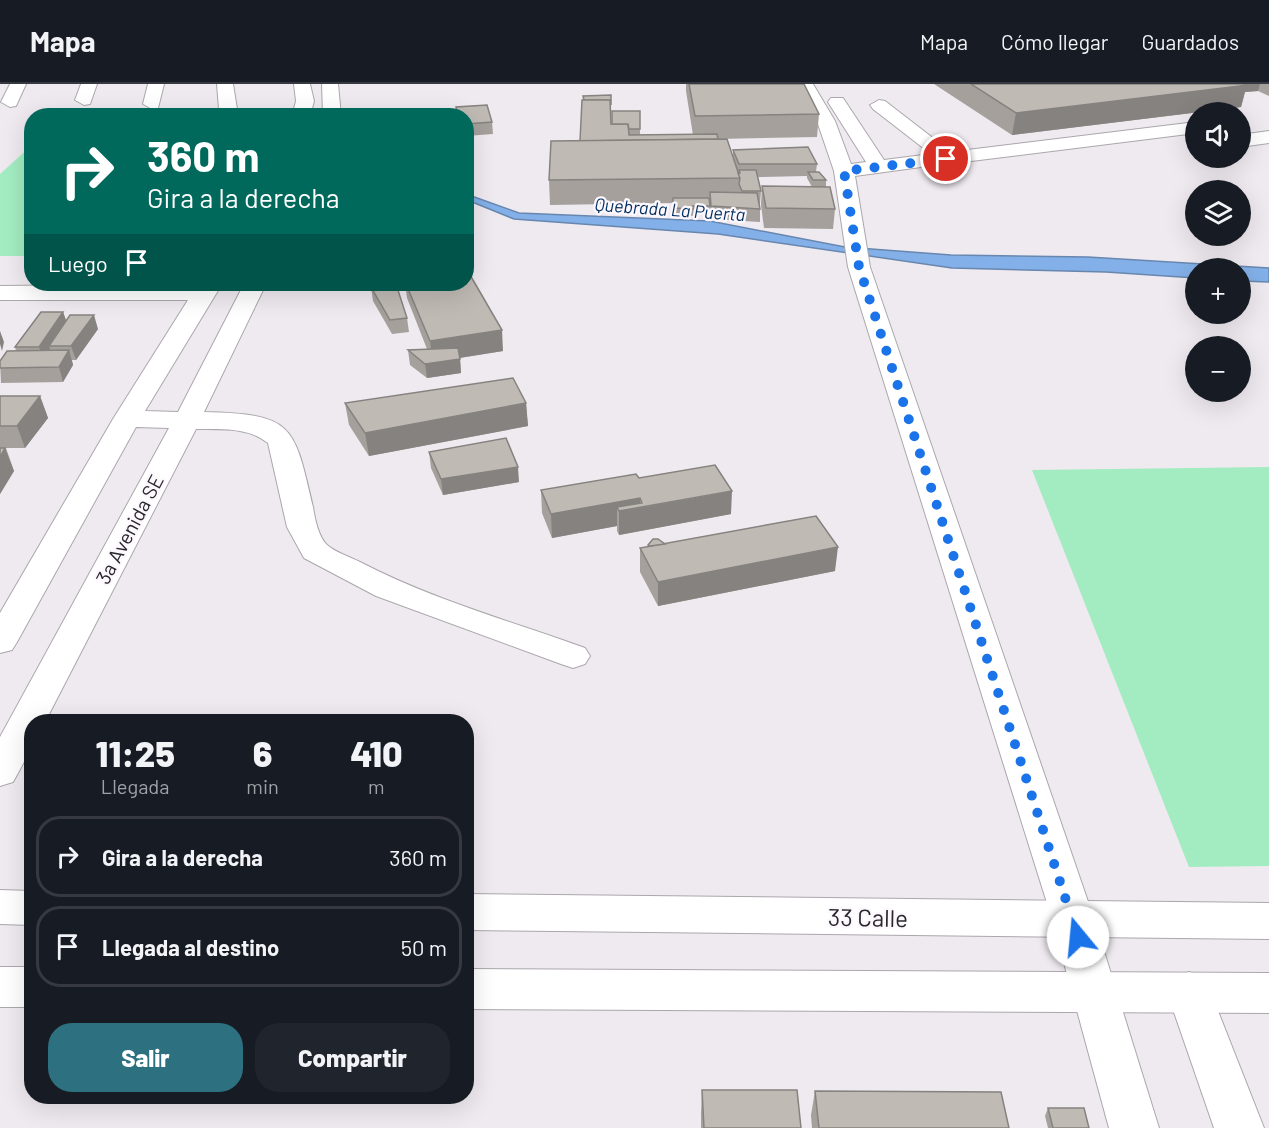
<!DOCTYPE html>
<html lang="es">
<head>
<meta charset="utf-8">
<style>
  body { margin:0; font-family:Barlow,sans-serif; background:#20242c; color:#f1f3f6; height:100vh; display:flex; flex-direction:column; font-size:22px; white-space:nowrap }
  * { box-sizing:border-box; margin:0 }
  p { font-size:20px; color:#9ea1a6 }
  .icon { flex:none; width:33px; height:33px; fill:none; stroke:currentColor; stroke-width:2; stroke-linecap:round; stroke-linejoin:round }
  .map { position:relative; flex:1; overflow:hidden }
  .details { position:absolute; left:24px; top:630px; width:450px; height:390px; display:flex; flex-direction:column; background:#171b24; border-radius:24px; box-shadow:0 6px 24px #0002 }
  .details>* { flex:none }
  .hud { position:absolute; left:24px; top:24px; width:450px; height:183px; border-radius:24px; box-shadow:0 6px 24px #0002; background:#00695c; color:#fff; overflow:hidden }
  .buttons { position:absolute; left:1185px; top:18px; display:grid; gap:12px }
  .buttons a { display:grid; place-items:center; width:66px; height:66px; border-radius:50%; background:#171b24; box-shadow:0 6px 24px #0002; font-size:30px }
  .pin { position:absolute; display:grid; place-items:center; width:51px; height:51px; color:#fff; margin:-26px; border:3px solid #fff; border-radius:50%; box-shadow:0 2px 6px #0007 }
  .me { position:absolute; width:66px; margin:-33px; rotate:343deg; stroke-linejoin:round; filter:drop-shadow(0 0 4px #0008) }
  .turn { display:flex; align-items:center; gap:21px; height:126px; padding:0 24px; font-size:27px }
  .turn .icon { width:78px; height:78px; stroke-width:2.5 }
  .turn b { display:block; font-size:42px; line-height:51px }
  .then { display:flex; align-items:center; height:57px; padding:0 24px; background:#0003; gap:12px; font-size:22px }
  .eta { display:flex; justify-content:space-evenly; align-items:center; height:102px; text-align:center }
  .eta b { font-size:36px; font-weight:800; line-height:42px }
  .button { display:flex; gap:12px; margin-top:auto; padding:12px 24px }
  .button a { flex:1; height:69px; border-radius:24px; background:#2d7181; color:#fff; font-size:24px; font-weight:800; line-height:69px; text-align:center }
  .button a+a { background:#20242c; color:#f1f3f6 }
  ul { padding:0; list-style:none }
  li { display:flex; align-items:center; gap:18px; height:81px; margin:0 12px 9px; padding:0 12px; border:3px solid #363941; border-radius:24px }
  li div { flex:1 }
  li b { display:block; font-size:22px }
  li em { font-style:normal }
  header { display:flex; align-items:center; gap:36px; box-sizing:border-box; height:84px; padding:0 30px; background:#171b24; border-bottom:2px solid #363941 }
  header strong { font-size:28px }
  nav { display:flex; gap:33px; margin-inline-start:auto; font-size:21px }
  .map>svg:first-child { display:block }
  .green { fill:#a3ecc1 }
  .water { fill:#83b0e8; stroke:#6887af; stroke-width:1.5 }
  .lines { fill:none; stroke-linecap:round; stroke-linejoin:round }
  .minor-casing { stroke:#aba7ac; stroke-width:2 }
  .major-casing { stroke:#aba7ac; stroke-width:2 }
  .minor { fill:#fff; fill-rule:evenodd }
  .major { fill:#fff; fill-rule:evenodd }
  .wall { fill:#a5a09c }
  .shaded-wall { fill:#86827f }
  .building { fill:#c0bab5; stroke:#86827f; stroke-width:1.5 }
  .route { stroke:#1a73e8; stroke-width:10; stroke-dasharray:0 18 }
  .labels { text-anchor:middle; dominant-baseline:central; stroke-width:4.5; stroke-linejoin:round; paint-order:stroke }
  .far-water-label { font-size:18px; font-style:italic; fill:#002e5f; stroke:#fcf8fe }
  .street-label { font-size:20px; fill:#282729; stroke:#fcf8fe }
  .near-street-label { font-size:24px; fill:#282729; stroke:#fcf8fe }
</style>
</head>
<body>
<header>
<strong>Mapa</strong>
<nav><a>Mapa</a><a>Cómo llegar</a><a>Guardados</a></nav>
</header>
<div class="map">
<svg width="1269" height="1044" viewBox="0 0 1269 1044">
  <rect width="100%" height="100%" fill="#efeaf0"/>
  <g class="green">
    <polygon points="31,62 31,172 0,172 0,90"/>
    <polygon points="1269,383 1269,782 1189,783 1032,386"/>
  </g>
  <polygon class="water" points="466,110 519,129 710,137 845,163 951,171 1088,173 1269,184 1269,198 1241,197 1240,184 1196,184 1195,194 1106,188 952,184 718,150 514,135 467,116"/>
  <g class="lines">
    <defs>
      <g id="minor">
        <polygon points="10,0 26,0 16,22 10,23 1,18"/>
        <polygon points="81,0 97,0 90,20 84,21 75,16"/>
        <polygon points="148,0 164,0 158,24 152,25 143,20"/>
        <polygon points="217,0 233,0 237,25 234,29 228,30 219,25"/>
        <polygon points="294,0 310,0 314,17 310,32 292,32 296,17"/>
        <polygon points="322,0 338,0 341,32 323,32"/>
        <polygon points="797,0 813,0 835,37 851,80 866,78 828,18 831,14 843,14 884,76 931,70 873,25 870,21 879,16 885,17 951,68 1196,38 1196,49 963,78 966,81 963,85 956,87 943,80 855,92 870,183 1094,835 1159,1044 1109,1044 1052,835 848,183 834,87 817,37"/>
        <polygon points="1269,47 1269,59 1240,63 1240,51"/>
        <path d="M198,200H222L145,327L178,328L244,200H266L204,328C294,330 294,341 313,423C315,435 318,452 327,461C335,468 350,473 360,478C431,515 510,537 585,564L590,572L585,580L573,584L561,580L376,512L304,474L287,443L268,359C248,343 221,345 196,345L45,638H32C32,666 27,673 13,698L0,702V653L169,344L136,343L17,558L12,566L0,569V529L113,335L188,216H0V202Z"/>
        <polygon points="1189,888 1205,894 1264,1044 1214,1044 1167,908 1173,894"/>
      </g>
      <g id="major">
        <polygon points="0,806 32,807 32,841 0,840"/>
        <polygon points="466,810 1269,819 1269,855 466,846"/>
        <rect x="0" y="883" width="32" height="40"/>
        <polygon points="466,885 1269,889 1269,929 466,925"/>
      </g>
    </defs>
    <use href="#minor" class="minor-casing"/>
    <use href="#major" class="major-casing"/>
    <use href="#minor" class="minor"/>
    <use href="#major" class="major"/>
  </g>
  <g class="wall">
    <polygon points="686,0 804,0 819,30 817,53 718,55 733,73 733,66 817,80 816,88 826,96 826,103 812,103 807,94 807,92 758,93 761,107 760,120 759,120 760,125 760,138 711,135 710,128 695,129 695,132 673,131 672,119 550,121 549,96 580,57 583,12 611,40 640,45 640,51 693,51 686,7"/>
    <polygon points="934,0 1269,0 1269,12 1258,7 1245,8 1241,23 1012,51"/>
    <polygon points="456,23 492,38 493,50 466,52 466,32 457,32"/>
    <polygon points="762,102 835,125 833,145 764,144 761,121"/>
    <polygon points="405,200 466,200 503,267 460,274 461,289 427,294 410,281 408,266 427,265 407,214"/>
    <polygon points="371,203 407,234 409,248 392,250 373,217"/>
    <polygon points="63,228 66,236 98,245 76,276 72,276 73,281 63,298 1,299 0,277 16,267 15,263"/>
    <polygon points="0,312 40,312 48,334 25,364 6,364 14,387 0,410"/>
    <polygon points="345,319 526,319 528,342 369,372 349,341"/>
    <polygon points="429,368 519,398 443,411 431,384"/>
    <polygon points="639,394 731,430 619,451 617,447 617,442 552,454 542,429 541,406"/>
    <polygon points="648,461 835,487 658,522 640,488 640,464 648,463"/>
    <polygon points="702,1006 801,1044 701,1044 701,1030"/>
    <polygon points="815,1007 1009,1044 812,1044 811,1031"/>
    <polygon points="1048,1024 1089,1044 1048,1044 1045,1032"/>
  </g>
  <g class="shaded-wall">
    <polygon points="1222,0 1260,0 1258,7 1245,8 1241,23 1012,51 1016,29"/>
    <polygon points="63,228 68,242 49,262 51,268 44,277 39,263"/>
    <polygon points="94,231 98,245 76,276 71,262"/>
    <polygon points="502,246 503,267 433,278 430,257"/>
    <polygon points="0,247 4,258 2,267 0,260"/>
    <polygon points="69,266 73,281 63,298 59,283"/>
    <polygon points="460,275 461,289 427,294 425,280"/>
    <polygon points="40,312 48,334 25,364 17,342"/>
    <polygon points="526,319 528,342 369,372 365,349"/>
    <polygon points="5,364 14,387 0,410 0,373"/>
    <polygon points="518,383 519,398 443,411 441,395"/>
    <polygon points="732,407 731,430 619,451 619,427 617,423 617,442 552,454 551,430 640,414 640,424"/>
    <polygon points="838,463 835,487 658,522 658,498"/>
  </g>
  <g class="building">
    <polygon points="689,0 804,0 819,30 695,32"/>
    <polygon points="971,0 1246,0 1248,1 1016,29"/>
    <polygon points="611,11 611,21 610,16 584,16 583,12"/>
    <polygon points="582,16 610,16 611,40 628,40 629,51 717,50 718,55 580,57"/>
    <polygon points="487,21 492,38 466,40 466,32 458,32 456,23"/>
    <polygon points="612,27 640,27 640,45 629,45 628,40 612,40"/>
    <polygon points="727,55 740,94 549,96 551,57"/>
    <polygon points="808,63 817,80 739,80 733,66"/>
    <polygon points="739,86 756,86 761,107 742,107 739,100 740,94 738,89 740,89"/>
    <polygon points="808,88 819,88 826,96 813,96"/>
    <polygon points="762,102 830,103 835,125 766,124"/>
    <polygon points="710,108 757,109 760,125 711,122"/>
    <polygon points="673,114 709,114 710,122 693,122 695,125 673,124"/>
    <polygon points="466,184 502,246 430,257 406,200 466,200"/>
    <polygon points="396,200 407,234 390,236 371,203"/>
    <polygon points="41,228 63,228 39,263 15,263"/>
    <polygon points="70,231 94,231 71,262 49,262"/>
    <polygon points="458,264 460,275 425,280 408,266"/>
    <polygon points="69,266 59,283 0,284 0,277 7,267"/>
    <polygon points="513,294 526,319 365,349 345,319"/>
    <polygon points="0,312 40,312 17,342 0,342"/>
    <polygon points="506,354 518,383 441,395 429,368"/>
    <polygon points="0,364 5,364 0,373"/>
    <polygon points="715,381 732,407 619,427 617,423 642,419 640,414 551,430 541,406 636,390 639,394"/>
    <polygon points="816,432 838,463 658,498 640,464"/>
    <polygon points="653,455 658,455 665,460 650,462 648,461"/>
    <polygon points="702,1006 797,1006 801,1044 704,1044"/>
    <polygon points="815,1007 1001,1008 1009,1044 819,1044"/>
    <polygon points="1048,1024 1084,1024 1089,1044 1053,1044"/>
  </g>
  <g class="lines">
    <polyline class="route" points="946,75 844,87 859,183 1078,853"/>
  </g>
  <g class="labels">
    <g class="far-water-label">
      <text transform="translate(670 125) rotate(4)">Quebrada La Puerta</text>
    </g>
    <g class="street-label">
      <text transform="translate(129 445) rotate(-62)">3a Avenida SE</text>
    </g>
    <g class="near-street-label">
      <text transform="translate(868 833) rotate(1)">33 Calle</text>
    </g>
  </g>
</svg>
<div class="buttons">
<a><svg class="icon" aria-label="sound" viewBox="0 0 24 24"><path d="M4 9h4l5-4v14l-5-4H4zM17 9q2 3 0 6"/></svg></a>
<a><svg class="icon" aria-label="layers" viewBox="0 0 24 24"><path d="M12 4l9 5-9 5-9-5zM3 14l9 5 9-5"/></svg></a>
<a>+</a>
<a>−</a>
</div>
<div class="pin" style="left:946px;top:75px;background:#d93025"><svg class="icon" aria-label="arrive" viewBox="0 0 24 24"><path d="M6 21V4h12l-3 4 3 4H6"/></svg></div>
<svg class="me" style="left:1078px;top:853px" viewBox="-20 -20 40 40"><circle r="19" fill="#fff"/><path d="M0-13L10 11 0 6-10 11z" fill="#1a73e8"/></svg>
<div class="hud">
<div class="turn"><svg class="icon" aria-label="right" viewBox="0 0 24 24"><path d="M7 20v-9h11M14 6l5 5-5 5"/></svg><div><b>360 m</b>Gira a la derecha</div></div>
<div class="then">Luego<svg class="icon" aria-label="arrive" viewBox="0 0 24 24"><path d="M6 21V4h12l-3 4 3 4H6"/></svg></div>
</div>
<section class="details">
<div class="eta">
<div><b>11:25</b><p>Llegada</p></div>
<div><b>6</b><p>min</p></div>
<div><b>410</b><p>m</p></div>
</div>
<ul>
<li><svg class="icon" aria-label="right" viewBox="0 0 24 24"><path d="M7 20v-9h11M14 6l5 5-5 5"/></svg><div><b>Gira a la derecha</b></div><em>360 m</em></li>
<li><svg class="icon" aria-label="arrive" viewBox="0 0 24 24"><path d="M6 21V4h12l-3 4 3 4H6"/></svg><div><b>Llegada al destino</b></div><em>50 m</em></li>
</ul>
<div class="button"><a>Salir</a><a>Compartir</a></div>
</section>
</div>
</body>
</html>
